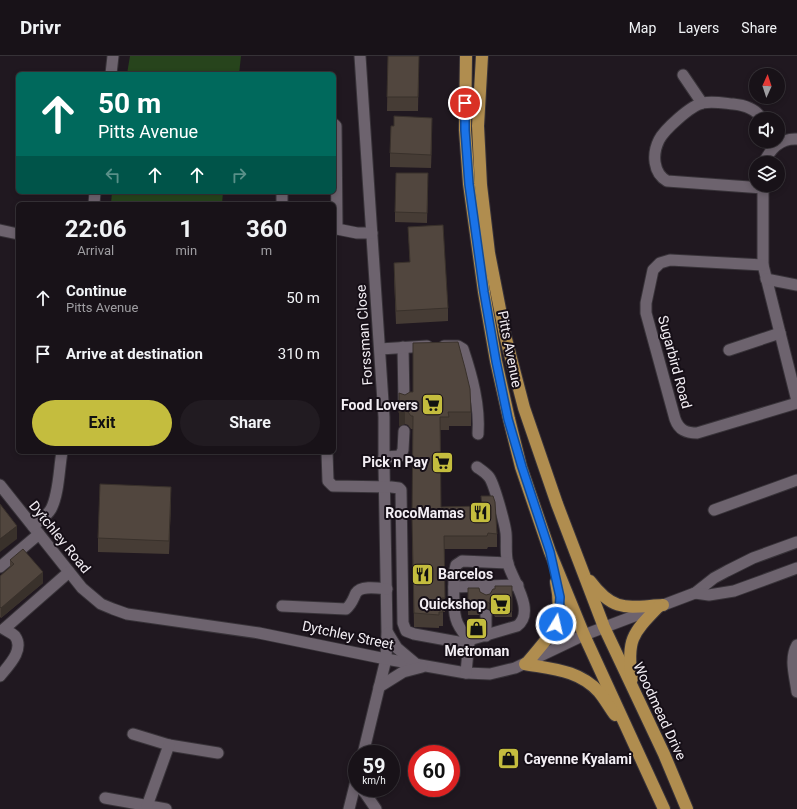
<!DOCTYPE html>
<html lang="en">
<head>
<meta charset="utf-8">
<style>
  body { margin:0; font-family:Roboto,sans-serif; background:#211b21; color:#f1f3f6; height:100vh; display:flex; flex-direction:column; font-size:15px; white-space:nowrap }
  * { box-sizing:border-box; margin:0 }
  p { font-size:13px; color:#9f9ea2 }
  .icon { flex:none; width:22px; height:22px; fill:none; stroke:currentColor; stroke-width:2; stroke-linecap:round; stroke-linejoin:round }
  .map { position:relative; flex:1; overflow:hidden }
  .details { position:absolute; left:16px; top:146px; width:320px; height:252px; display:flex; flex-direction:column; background:#181218; border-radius:6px; box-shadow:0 2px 6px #0003,0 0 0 1px #363237 }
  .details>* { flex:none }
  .guide { position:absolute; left:16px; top:16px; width:320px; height:122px; border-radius:6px; box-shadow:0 2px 6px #0003,0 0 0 1px #363237; background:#00695c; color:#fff; overflow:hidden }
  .needle { width:26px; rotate:3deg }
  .buttons { position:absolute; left:749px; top:12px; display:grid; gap:8px }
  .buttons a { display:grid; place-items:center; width:36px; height:36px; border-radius:50%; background:#181218; box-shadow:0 2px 6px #0003,0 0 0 1px #363237; font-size:20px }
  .speed { position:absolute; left:348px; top:689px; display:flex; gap:8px; font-size:20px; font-weight:700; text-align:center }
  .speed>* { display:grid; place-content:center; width:52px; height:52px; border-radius:50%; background:#181218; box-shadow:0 2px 6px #0003,0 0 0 1px #363237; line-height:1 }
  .speed small { font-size:10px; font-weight:400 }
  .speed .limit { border:6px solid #d22; background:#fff; color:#111 }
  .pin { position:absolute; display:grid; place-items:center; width:34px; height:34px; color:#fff; margin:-17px; border:2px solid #fff; border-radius:50%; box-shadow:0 1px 4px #0007 }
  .me { position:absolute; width:44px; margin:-22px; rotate:9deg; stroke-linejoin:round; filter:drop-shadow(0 0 3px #0008) }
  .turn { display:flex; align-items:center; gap:14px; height:84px; padding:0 16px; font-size:18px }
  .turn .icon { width:52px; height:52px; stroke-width:2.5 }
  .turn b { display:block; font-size:28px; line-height:34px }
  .lanes { display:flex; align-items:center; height:38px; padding:0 16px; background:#0003; justify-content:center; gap:20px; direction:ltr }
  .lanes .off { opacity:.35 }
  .eta { display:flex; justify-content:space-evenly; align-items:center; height:68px; text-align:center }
  .eta b { font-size:24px; font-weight:700; line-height:28px }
  .cta { display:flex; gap:8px; margin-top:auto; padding:8px 16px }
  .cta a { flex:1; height:46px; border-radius:24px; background:#c4bd3e; color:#111; font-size:16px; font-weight:700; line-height:46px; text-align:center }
  .cta a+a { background:#211b21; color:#f1f3f6 }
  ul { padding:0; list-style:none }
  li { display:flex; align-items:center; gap:12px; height:56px; padding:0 16px }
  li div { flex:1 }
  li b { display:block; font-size:15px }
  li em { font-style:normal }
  header { display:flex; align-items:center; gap:24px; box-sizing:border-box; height:56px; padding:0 20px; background:#181218; border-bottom:1px solid #363237 }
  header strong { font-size:19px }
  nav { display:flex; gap:22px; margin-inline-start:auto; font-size:14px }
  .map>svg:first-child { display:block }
  .green { fill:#27441c }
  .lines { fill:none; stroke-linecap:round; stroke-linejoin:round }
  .minor-casing { stroke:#383339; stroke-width:13 }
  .major-casing { stroke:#383339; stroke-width:14 }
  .minor { stroke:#6d636e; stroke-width:11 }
  .major { stroke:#b08d4f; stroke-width:12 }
  .wall { fill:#463c35 }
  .shaded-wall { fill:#39312b }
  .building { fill:#51463e; stroke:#39312b }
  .route-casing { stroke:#114b97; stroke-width:10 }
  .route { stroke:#1a73e8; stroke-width:7 }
  .labels { text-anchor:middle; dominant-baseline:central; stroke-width:4; stroke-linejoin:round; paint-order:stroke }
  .street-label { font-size:14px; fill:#f3eef4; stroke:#160f17 }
  .poi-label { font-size:14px; font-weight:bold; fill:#f3eef4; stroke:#160f17; text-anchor:end }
</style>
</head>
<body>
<header>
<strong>Drivr</strong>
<nav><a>Map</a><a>Layers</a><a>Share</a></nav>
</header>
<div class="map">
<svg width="797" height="753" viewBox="0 0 797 753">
  <rect width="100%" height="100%" fill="#201820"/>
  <g class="green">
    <polygon points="130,0 241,0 239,18 127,18"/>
    <polygon points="112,136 223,136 222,148 111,148"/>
  </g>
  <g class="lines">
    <defs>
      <g id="minor">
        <polyline points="360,0 384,361 384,409 387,576 386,603 363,698"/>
        <polyline points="111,18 113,0"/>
        <polyline points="683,19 702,47"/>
        <path d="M762,63C756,53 744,49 733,48C723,47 712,45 703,47C691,49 664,74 659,84C652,98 653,117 667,125L763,132"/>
        <polyline points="334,68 336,70 337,173 357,177 372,177"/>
        <path d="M764,107C770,93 781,82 797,83"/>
        <polyline points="763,129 763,209 797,345"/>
        <polyline points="282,136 282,148"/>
        <polyline points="94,148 95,136"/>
        <polyline points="0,174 18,178"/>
        <path d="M763,209L670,204L660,207L653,214L646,247V257L675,363C679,374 686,377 697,377L797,347"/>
        <polyline points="766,223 797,229"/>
        <path d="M444,290H458L463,293C472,320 480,349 478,378"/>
        <polyline points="403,291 404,346"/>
        <polyline points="380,293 427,290"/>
        <polyline points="729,294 780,277"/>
        <polyline points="327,396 328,425 333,430 391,431 399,432 401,434 403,567 406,575 414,578 469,588"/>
        <polyline points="384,401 400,400 403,394 404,375"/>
        <polyline points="0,429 82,532 101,548 113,553 127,558 162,563 259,577 386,603 466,617 490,618 515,612 584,579 695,537 714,522 727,515 753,502 797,486"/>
        <polyline points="714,454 797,424"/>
        <path d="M33,470C39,465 47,460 51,453C59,438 59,412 62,396"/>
        <polyline points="0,511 39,478"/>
        <polyline points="486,530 518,529"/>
        <polyline points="454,531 486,530 486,539"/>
        <polyline points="695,537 709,539 734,535 797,512"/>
        <path d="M282,550L346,553C352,548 353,543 356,537C361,529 378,532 387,533"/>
        <polyline points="486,559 486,580"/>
        <polyline points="388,577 397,592 416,608"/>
        <path d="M469,584L517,570C536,556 513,525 508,508C505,499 507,487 506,477C505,468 494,427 489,421C486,417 481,414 477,411"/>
        <path d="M797,589C789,603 795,620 797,636"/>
        <path d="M466,617L469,584C464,578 458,571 456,563C453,554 453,518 456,509L462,505L508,507"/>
        <path d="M0,620C8,610 25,594 15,580C12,577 7,575 4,573L69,516"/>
        <polyline points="379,631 403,616 422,611"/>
        <polyline points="133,678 169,689 218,697"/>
        <polyline points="360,732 365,737 376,753"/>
        <polyline points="105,742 166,753"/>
        <polyline points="147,750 169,689"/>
        <polyline points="349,753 357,721"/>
      </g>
      <g id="major">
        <polyline points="466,0 465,74 469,128 484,236 496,305 509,363 521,411 550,496 584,579 664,753"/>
        <polyline points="482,0 478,70 481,129 489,197 505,279 524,352 557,448 604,571 664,698 687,753"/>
        <path d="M590,525C614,557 627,551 663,549"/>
        <path d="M525,608C552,613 579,614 599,636C605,643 609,651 615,659"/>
        <path d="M526,608C551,578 565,567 556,526"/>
        <path d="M632,623C626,583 633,577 659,550"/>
      </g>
    </defs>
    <use href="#minor" class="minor-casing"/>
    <use href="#major" class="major-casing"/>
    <use href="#minor" class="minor"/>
    <use href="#major" class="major"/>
  </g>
  <g class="wall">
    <polygon points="388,0 419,0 418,55 387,55"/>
    <polygon points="394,70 432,75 431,112 390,111 390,97"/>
    <polygon points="428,128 427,167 395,166 395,156"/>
    <polygon points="408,171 448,252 448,265 396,268 394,221 394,207 410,206"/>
    <polygon points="405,339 471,356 471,370 449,370 449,374 440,374 441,451 481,450 481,440 497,478 497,491 488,491 487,493 444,493 445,556 443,556 443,570 439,570 439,572 414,571 412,474 413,373 411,373 408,369 405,368 399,370"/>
    <polygon points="171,444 169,498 98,496 98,482"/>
    <polygon points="10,504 43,527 1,562 0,561 0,520 10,511"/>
    <polygon points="512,530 512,561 495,561 492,555 486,552 482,553 479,559 468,559 468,532 480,536 486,539 490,538 495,533"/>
  </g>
  <g class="shaded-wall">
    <polygon points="432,62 432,75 431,112 431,99"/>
    <polygon points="405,355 405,368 399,370 399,357"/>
    <polygon points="171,431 171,444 169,498 169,485"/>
    <polygon points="17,470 17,483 0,496 0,483"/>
    <polygon points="43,516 43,527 1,562 1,552"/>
    <polygon points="486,545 486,552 482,553 479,559 479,553 482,547"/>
  </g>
  <g class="building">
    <polygon points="388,0 419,0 418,41 387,41"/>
    <polygon points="394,60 432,62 431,99 390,97 391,70 394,70"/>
    <polygon points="396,117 428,117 427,157 395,156"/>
    <polygon points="443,169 448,252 396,255 394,207 410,206 408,171"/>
    <polygon points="458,286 465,312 470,333 471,356 448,356 449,361 440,361 441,451 482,450 481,440 493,440 495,446 497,478 488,477 487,480 444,480 445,542 442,542 443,556 439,556 439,559 414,557 412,461 413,360 411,360 408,356 405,355 399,357 399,337 405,339 410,336 413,336 413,287"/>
    <polygon points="100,428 171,431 169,485 98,482"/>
    <polygon points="0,448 17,470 0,483"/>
    <polygon points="23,493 43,516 1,552 0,551 0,520 14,508 10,504"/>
    <polygon points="495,530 512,530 512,555 495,554 492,549 486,545 482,547 479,553 468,552 468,532 479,532 480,536 486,539 490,538 493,533 495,533"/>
  </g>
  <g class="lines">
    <defs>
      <polyline id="route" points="465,47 465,74 469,128 484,236 496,305 508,363 522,411 550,496 560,541 559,557 556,568"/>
    </defs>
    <use href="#route" class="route-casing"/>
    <use href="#route" class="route"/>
  </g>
  <defs>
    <symbol id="supermarket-square" viewBox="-11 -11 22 22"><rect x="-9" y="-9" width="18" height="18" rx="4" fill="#c4bd3e" stroke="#160f17"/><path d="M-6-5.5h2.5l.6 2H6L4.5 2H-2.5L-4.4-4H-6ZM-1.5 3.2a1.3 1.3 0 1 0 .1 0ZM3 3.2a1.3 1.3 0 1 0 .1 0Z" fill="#111"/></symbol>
    <symbol id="restaurant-square" viewBox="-11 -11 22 22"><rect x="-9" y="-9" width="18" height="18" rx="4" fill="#c4bd3e" stroke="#160f17"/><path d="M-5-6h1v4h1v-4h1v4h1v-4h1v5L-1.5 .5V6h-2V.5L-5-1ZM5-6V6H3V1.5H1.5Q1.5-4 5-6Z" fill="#111"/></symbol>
    <symbol id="shop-square" viewBox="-11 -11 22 22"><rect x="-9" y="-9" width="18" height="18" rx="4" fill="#c4bd3e" stroke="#160f17"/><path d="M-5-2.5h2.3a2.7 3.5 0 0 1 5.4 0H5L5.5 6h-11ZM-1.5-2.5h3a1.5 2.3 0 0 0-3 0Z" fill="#111"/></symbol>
  </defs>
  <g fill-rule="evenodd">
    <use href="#supermarket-square" x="420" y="336" width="25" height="25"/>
    <use href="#supermarket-square" x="430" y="394" width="25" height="25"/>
    <use href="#restaurant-square" x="468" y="444" width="25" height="25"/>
    <use href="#restaurant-square" x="410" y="506" width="25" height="25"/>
    <use href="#supermarket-square" x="488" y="536" width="25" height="25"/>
    <use href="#shop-square" x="464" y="560" width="25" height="25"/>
    <use href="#shop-square" x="496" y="690" width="25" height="25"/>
  </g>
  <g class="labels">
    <g class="street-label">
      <text transform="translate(364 279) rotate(-94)">Forssman Close</text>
      <text transform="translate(510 293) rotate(79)">Pitts Avenue</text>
      <text transform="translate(675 306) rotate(75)">Sugarbird Road</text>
      <text transform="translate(60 481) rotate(51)">Dytchley Road</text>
      <text transform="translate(348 579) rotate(12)">Dytchley Street</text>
      <text transform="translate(660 655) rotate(65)">Woodmead Drive</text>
    </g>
    <g class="poi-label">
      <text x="418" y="349">Food Lovers</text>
      <text x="428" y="406">Pick n Pay</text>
      <text x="464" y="457">RocoMamas</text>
      <text x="438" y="518" text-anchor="start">Barcelos</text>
      <text x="486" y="548">Quickshop</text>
      <text x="477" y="595" text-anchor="middle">Metroman</text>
      <text x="524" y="703" text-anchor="start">Cayenne Kyalami</text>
    </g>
  </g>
</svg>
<div class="buttons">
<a><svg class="needle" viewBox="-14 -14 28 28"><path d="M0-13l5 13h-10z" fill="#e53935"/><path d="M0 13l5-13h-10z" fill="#9f9ea2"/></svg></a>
<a><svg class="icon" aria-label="sound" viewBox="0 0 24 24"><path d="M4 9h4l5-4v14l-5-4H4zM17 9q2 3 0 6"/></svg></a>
<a><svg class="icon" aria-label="layers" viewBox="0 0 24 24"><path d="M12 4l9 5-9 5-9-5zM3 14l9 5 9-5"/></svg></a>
</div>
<div class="speed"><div>59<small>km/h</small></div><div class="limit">60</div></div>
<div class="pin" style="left:465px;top:47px;background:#d93025"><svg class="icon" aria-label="arrive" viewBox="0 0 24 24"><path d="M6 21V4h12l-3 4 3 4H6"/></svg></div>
<svg class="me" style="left:556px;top:568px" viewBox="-20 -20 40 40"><circle r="17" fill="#1a73e8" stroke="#fff" stroke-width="3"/><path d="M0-11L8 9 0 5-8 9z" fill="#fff"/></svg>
<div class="guide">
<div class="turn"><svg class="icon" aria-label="ahead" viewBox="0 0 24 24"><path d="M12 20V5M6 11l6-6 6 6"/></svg><div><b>50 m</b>Pitts Avenue</div></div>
<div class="lanes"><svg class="icon off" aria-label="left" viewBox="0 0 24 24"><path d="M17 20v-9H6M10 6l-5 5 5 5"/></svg><svg class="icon" aria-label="ahead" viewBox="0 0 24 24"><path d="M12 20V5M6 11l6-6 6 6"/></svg><svg class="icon" aria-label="ahead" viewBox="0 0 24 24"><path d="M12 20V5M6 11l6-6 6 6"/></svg><svg class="icon off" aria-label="right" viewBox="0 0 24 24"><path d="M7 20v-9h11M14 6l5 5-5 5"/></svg></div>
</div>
<section class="details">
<div class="eta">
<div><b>22:06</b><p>Arrival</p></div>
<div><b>1</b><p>min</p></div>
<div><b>360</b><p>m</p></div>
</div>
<ul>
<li><svg class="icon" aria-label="ahead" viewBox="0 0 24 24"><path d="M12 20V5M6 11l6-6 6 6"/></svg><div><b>Continue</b><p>Pitts Avenue</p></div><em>50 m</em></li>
<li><svg class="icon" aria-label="arrive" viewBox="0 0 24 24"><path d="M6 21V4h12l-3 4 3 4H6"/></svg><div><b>Arrive at destination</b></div><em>310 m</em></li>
</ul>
<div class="cta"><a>Exit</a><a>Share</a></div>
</section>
</div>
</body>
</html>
